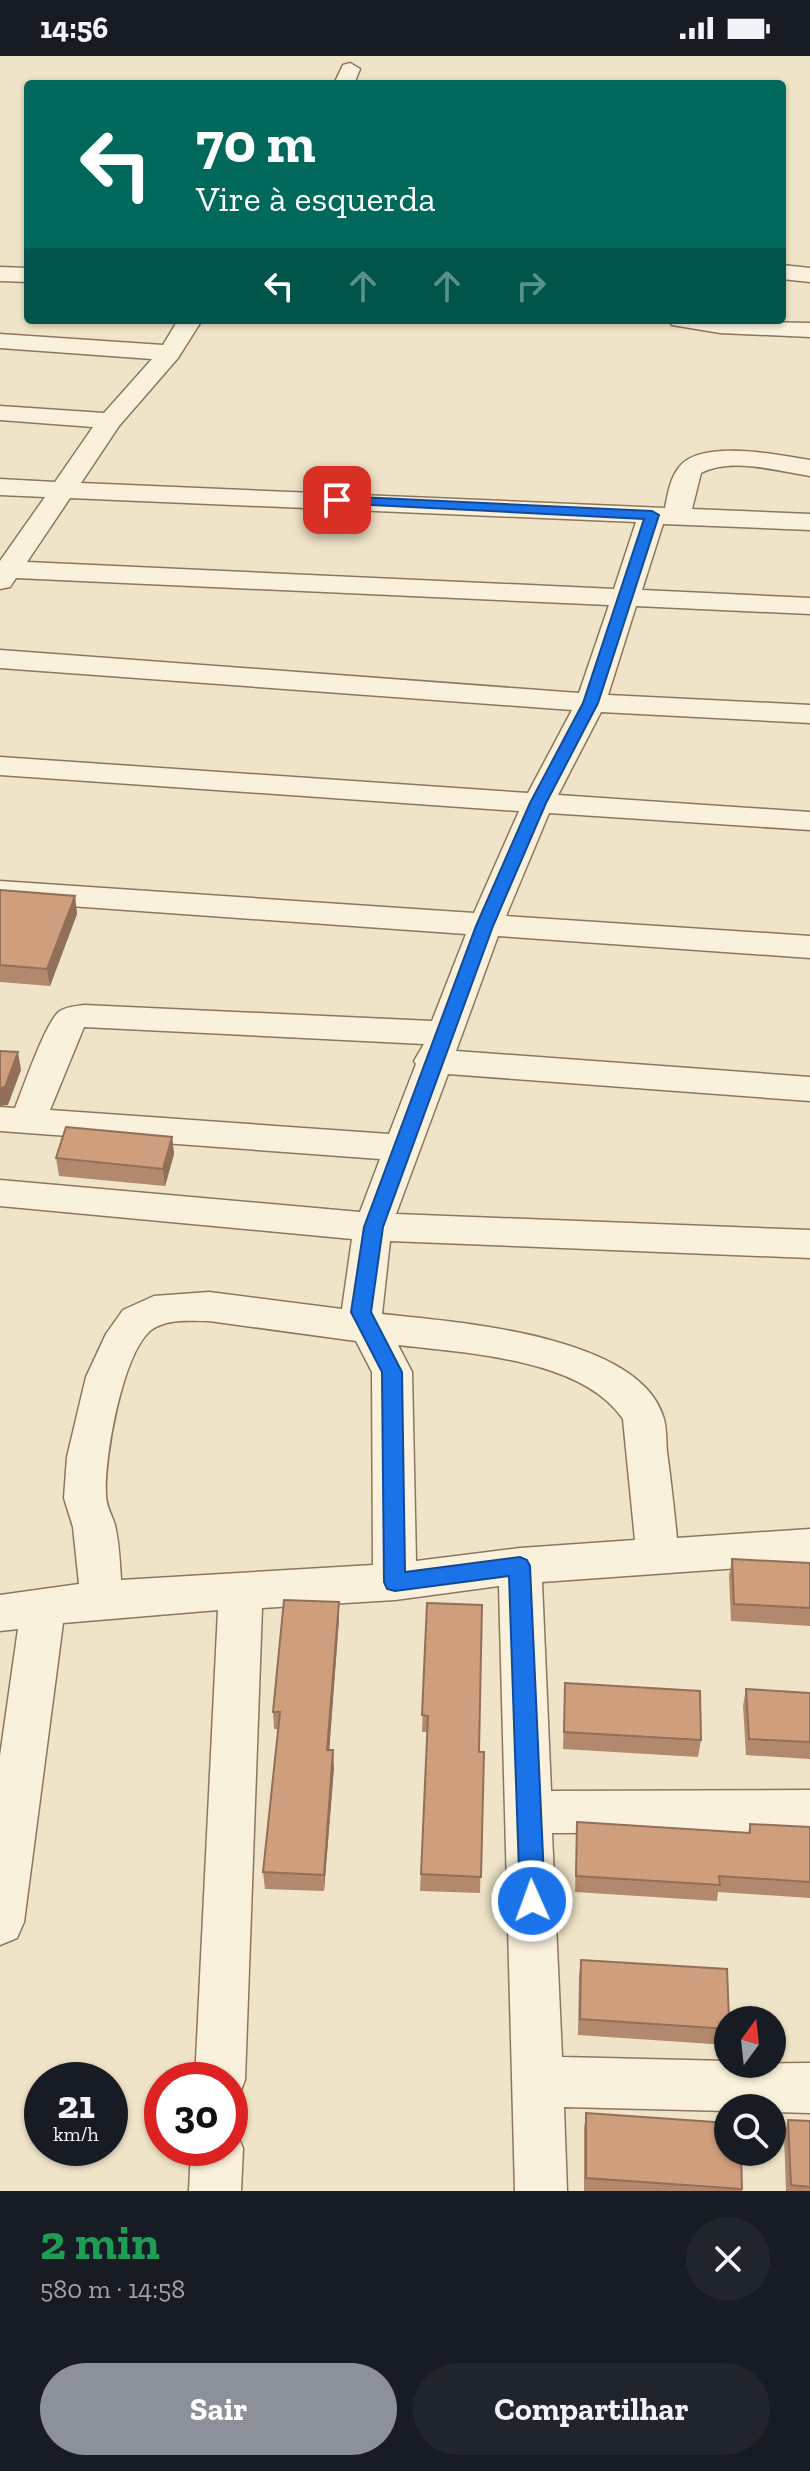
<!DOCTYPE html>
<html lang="pt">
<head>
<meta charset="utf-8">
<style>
  body { margin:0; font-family:"Zilla Slab",serif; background:#20242c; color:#f1f3f6; height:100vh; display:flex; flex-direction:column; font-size:30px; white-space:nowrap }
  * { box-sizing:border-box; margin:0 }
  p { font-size:26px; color:#9ea1a6 }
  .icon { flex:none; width:44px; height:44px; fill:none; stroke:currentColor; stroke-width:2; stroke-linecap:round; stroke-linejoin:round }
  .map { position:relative; height:2135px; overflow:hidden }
  .sheet { display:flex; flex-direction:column; background:#171b24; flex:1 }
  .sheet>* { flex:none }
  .guide { position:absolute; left:24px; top:24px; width:762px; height:244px; border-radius:8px; box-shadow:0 2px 6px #0004; background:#00695c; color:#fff; overflow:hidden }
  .needle { width:52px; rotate:15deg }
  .buttons { position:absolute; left:714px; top:1950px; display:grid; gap:16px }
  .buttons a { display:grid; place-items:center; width:72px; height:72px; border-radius:50%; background:#171b24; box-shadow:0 2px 6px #0004; font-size:40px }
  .speed { position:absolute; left:24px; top:2006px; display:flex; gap:16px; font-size:40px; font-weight:700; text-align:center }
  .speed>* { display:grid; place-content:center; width:104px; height:104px; border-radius:50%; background:#171b24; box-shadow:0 2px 6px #0004; line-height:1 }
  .speed small { font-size:20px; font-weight:400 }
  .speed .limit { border:12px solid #d22; background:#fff; color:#111 }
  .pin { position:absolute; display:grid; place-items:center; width:68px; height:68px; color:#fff; margin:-34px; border-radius:16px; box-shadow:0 4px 12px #0006 }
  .me { position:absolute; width:88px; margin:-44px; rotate:358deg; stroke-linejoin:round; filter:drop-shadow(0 0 6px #0008) }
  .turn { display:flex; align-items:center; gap:28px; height:168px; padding:0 40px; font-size:36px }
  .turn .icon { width:104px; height:104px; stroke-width:2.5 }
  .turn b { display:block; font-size:56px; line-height:68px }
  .lanes { display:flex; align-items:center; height:76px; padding:0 40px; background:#0003; justify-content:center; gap:40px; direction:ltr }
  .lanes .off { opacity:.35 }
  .round { display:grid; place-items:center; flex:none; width:84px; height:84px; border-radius:42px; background:#20242c }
  .summary { display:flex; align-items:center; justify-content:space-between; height:136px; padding:0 40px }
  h1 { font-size:48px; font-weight:700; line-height:60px; color:#1e9e55 }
  .button { display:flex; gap:16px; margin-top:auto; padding:16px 40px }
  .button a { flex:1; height:92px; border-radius:48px; background:#8c9099; color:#fff; font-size:32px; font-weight:700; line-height:92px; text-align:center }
  .button a+a { background:#20242c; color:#f1f3f6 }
  .status { display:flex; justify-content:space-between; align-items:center; height:56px; padding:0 40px; background:#171b24; direction:ltr }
  .status svg { height:22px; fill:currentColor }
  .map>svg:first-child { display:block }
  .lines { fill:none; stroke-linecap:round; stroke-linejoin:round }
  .minor-casing { stroke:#8d765c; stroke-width:3 }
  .minor { fill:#faf1dc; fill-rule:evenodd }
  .wall { fill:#b2896c }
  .shaded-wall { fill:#916f58 }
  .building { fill:#cf9f7d; stroke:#916f58; stroke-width:2 }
  .route { fill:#1a73e8; stroke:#114b97; stroke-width:2 }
</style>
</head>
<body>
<div class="status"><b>14:56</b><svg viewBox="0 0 49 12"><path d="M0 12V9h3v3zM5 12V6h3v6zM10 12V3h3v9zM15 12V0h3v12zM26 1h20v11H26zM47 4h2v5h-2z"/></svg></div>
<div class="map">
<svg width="810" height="2135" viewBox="0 0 810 2135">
  <rect width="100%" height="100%" fill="#f0e4c8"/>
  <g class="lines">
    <defs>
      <g id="minor">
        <polygon points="350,7 360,13 354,28 334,28 343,9"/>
        <polygon points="782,209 810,212 810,226 782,223"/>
        <polygon points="0,211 28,212 28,226 0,225"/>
        <path d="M178,264H202L178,302L119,370L81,427L665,452C668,437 670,422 680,410C703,383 779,399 810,404V420C777,415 732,401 701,417L692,453L810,458V474L663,468L642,534L810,542V558L636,550L608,639L810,649V667L601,656L558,739L810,756V774L549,757L506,860L810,880V902L498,880L456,995L810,1021V1045L448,1018L396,1158L810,1174V1202L390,1185L382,1258C454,1266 637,1278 663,1360C667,1371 666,1385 667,1396C671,1425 674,1453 677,1482L810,1473V1507L542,1526L551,1735L810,1734V1776L552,1777L562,2001L728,2005V2008L810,2007V2057L772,2056V2052H728V2055L564,2051L567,2135H515L499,1530L395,1544L262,1552L245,2024L238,2042L230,2045V2024H195L218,1554L63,1567L24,1866L17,1882L0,1889V1700L18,1573L0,1575V1539L79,1528L73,1471L64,1442L67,1401L86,1321L106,1278L123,1254L154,1240L209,1236L342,1253L352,1183L0,1150V1124L360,1156L380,1103L0,1075V1051L15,1052C23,1033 46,964 60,955C66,951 76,950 84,949L432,965L466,878L0,845V825L474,857L519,755L0,719V701L528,737L572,654L0,612V594L579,637L609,549L16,522L10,531L0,533V505L45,441L0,439V423L55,426L93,371L0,364V350L104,357L152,303L0,292V278L163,289ZM70,442L636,466L614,533L27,506ZM84,971L424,988L414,1005L416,1008L389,1078L50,1054ZM209,1265L356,1285L372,1316L373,1509L121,1524C120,1506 119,1486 115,1469C112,1459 106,1450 106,1439C104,1402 122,1300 150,1275C165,1262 191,1265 209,1265ZM398,1289C465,1297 582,1302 623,1363L635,1484L520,1492L416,1505L412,1316Z"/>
        <polygon points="668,264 810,267 810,281 720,277 672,269"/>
        <polygon points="230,2071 235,2074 243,2092 241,2135 189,2135 191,2092 230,2092"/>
      </g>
    </defs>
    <use href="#minor" class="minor-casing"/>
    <use href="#minor" class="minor"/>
  </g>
  <g class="wall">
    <polygon points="0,834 75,840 77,858 50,930 0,926"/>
    <polygon points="172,1081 174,1098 165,1130 59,1120 56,1102"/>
    <polygon points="732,1503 810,1507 810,1570 731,1565 729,1520"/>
    <polygon points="339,1546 339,1563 329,1694 334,1711 324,1835 265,1833 263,1816 278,1673 274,1673 273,1656"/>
    <polygon points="427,1547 479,1696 484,1696 480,1837 420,1835 427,1676 422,1676"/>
    <polygon points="565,1627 701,1684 698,1701 563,1693"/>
    <polygon points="746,1633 810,1637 810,1703 746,1699 743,1650"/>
    <polygon points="577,1766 748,1777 750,1768 810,1771 810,1842 718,1836 717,1845 575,1836"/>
    <polygon points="581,1904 728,1964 728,1982 727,1989 578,1979 579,1920"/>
    <polygon points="586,2057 742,2133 742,2135 584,2135 584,2072"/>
    <polygon points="788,2064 810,2065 810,2135 786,2135 784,2079"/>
  </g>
  <g class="shaded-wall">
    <polygon points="75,840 77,858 50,930 47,913"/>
    <polygon points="18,996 21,1014 8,1049 0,1050 0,1032"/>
    <polygon points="172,1081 174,1098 165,1130 163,1113"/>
    <polygon points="339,1546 339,1563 328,1711 327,1694"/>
    <polygon points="333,1694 334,1711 324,1835 324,1819"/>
  </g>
  <g class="building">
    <polygon points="0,834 75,840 47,913 0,909"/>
    <polygon points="0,995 18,996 5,1031 0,1032"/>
    <polygon points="66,1071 172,1081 163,1113 56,1102"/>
    <polygon points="732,1503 810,1507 810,1552 734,1548"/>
    <polygon points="284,1544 339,1546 327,1694 333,1694 324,1819 263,1816 280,1656 273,1656"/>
    <polygon points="427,1547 482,1549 479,1696 484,1696 481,1821 421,1818 428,1660 422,1659"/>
    <polygon points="565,1627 700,1635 701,1684 564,1676"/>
    <polygon points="746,1633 810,1637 810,1686 749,1683"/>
    <polygon points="577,1766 750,1777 750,1768 810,1771 810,1826 719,1820 720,1829 576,1820"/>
    <polygon points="581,1904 727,1913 729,1964 728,1964 728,1973 580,1963"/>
    <polygon points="586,2057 728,2067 728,2096 741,2096 742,2133 586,2122"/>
    <polygon points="788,2064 810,2065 810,2131 791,2129"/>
  </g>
  <polygon class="route" points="337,440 652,455 659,459 598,647 546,747 493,870 383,1171 371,1256 402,1316 405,1516 520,1501 527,1504 530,1510 545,1845 541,1853 532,1857 524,1853 520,1845 509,1520 395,1535 387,1533 384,1526 382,1316 351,1256 364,1171 476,870 530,747 583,647 644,463 333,447 331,444"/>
</svg>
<div class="buttons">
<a><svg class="needle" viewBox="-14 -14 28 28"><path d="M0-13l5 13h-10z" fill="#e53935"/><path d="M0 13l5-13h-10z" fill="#9ea1a6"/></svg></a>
<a><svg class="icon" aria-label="search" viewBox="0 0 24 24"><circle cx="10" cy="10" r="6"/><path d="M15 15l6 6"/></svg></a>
</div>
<div class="speed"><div>21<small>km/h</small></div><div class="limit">30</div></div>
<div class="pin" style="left:337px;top:444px;background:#d93025"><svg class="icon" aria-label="arrive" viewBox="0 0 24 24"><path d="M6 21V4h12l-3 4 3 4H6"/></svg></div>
<svg class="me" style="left:532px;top:1845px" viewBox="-20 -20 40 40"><circle r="17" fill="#1a73e8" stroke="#fff" stroke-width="3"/><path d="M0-11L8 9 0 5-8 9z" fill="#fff"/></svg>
<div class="guide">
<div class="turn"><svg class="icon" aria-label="left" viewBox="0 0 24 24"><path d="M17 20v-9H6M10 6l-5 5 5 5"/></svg><div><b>70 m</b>Vire à esquerda</div></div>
<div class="lanes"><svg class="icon" aria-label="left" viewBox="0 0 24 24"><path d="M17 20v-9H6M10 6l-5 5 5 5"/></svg><svg class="icon off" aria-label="ahead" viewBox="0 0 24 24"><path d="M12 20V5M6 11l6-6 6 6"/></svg><svg class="icon off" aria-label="ahead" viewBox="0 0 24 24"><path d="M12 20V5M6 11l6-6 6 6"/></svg><svg class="icon off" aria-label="right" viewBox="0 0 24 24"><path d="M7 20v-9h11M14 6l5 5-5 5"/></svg></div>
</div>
</div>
<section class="sheet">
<div class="summary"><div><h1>2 min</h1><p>580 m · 14:58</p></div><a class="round"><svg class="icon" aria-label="close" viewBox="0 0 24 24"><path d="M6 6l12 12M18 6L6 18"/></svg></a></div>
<div class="button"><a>Sair</a><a>Compartilhar</a></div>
</section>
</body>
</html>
